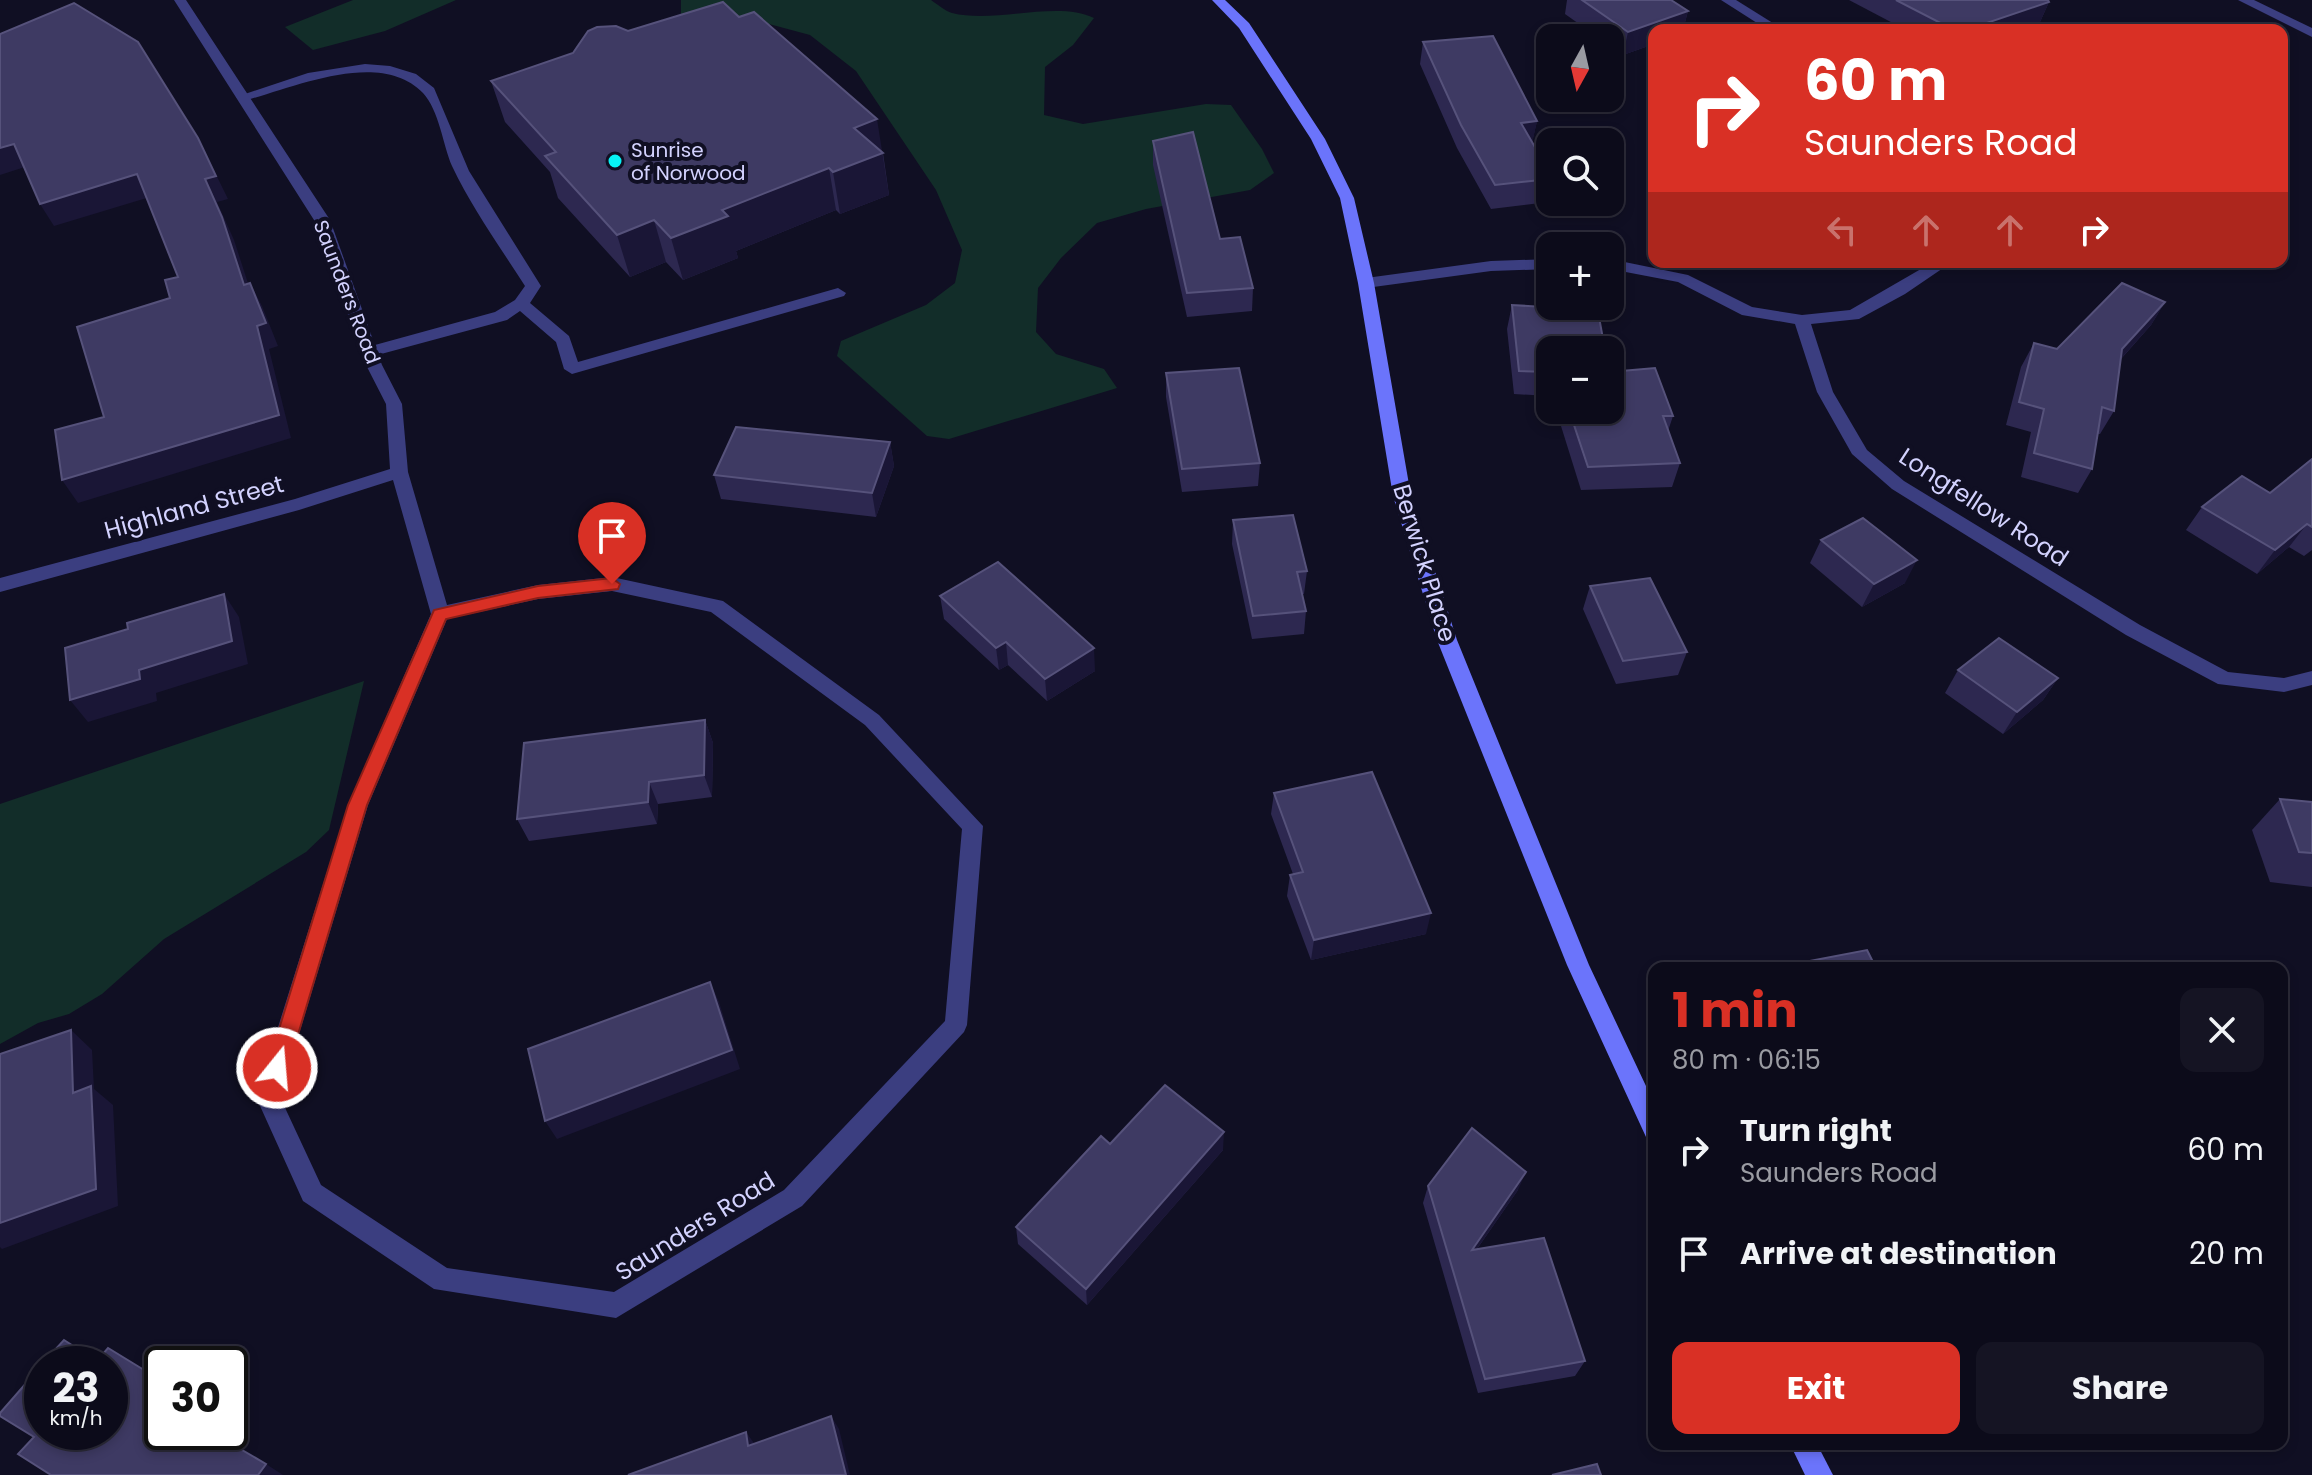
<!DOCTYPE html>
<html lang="en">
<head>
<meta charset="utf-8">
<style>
  body { margin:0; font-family:Poppins,sans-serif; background:#151423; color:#f1f3f6; height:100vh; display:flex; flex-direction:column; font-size:30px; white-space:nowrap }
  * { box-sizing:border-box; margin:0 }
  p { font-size:26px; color:#9a9ba2 }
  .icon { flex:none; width:44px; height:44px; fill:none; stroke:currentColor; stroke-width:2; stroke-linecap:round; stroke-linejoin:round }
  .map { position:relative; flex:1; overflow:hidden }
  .details { position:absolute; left:1648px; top:962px; width:640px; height:488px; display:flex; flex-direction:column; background:#0c0b1a; border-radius:16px; box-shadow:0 4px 12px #0003,0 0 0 2px #2c2b39 }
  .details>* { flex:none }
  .top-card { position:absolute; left:1648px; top:24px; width:640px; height:244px; border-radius:16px; box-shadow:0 4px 12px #0003,0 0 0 2px #2c2b39; background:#d93025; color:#fff; overflow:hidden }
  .needle { width:52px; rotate:188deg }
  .controls { position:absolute; left:1536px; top:24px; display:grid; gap:16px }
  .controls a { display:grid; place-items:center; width:88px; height:88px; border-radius:16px; background:#0c0b1a; box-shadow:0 4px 12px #0003,0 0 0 2px #2c2b39; font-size:40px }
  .speed { position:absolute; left:24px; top:1346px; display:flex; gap:16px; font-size:40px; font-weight:700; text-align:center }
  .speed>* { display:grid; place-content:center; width:104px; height:104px; border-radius:50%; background:#0c0b1a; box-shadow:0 4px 12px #0003,0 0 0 2px #2c2b39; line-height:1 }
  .speed small { font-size:20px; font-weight:400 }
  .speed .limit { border:4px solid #111; border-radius:12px; background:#fff; color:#111 }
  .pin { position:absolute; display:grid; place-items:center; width:68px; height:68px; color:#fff; margin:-82px -34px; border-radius:50% 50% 50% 0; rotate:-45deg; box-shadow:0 0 8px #0007 }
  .pin .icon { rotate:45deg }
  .me { position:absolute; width:88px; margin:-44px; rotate:17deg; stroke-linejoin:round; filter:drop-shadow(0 0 6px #0008) }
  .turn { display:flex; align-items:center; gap:28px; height:168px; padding:0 24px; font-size:36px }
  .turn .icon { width:104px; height:104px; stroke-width:2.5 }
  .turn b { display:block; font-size:56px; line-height:68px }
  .lanes { display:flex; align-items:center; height:76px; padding:0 24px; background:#0003; justify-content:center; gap:40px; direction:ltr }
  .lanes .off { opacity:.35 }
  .round { display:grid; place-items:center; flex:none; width:84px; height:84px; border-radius:16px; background:#151423 }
  .headline { display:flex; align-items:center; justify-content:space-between; height:136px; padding:0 24px }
  h1 { font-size:48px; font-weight:700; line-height:60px; color:#d93025 }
  .cta { display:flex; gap:16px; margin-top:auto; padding:16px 24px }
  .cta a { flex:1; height:92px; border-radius:16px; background:#d93025; color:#fff; font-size:32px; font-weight:700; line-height:92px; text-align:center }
  .cta a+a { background:#151423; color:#f1f3f6 }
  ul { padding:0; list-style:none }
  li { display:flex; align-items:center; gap:24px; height:104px; padding:0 24px }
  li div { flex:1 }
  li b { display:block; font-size:30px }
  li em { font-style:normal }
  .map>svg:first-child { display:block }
  .green { fill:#122d29 }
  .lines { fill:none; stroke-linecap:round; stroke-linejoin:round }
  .lane { fill:#3b3e80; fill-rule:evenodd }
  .street { fill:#3b3e80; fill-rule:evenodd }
  .secondary { fill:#6b74fb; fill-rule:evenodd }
  .wall { fill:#2d2850 }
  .shaded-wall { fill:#1a1636 }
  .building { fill:#3e3a63; stroke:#56527b; stroke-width:2 }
  .route { fill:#d93025; stroke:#8d1f18; stroke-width:2 }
  .poi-dot { fill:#07f2f5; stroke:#100f23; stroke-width:3 }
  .labels { text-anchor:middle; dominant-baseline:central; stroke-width:8; stroke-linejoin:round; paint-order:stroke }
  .far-poi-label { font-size:20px; fill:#d3d2fe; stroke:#100f23; text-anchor:start }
  .far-street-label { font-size:20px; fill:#d3d2fe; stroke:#100f23 }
  .street-label { font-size:24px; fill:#d3d2fe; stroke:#100f23 }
</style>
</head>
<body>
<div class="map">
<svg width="2312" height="1475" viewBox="0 0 2312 1475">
  <rect width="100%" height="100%" fill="#100f23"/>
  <g class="green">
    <polygon points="353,0 456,0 385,31 313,50 285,27"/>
    <path d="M681,0H931C937,4 945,11 952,13C995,24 1057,0 1094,18L1073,45L1045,67L1044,115L1083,124L1206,104L1231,105L1262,149L1274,173L1250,190L1146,209L1097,223L1061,258L1038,288L1036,332L1056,354L1104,369L1117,388L949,439L927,436L837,356L841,341L926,305L955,283L962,250L936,190L856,71L810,35L769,24H701L681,19Z"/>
    <polygon points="364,681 329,830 306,852 164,939 102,994 69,1014 38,1023 0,1044 0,804"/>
  </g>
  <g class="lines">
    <path class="lane" d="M365,64L390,66L416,74L434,88L469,171L541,286L530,303L569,336L578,362L838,288L846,293L844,296L572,374L564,369L556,342L520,311L507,320L370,357L364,356V348L495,312L515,300L525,286C500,247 472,208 452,166C443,145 439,110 423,93C380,48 293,88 243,101L236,97L308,73Z"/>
    <g class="street">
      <path d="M174,0H186L330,220L382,365L402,404L408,472L447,605L538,585L612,577L723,601L879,715L983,826L967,1025L964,1032L802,1206L616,1318L434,1289L303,1201L256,1097L348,805L431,614L393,480L299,510L0,592V578L295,499L390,469L386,404L366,365L314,220ZM612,591L711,612L865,725L962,829L945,1021L784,1190L614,1292L447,1268L321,1185L280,1097L368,805L447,619L538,599Z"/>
      <polygon points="1721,0 1736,0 1784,30 1768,30"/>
      <polygon points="2238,0 2254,0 2312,28 2312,37"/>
      <polygon points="1550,259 1550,269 1491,271 1366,288 1358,283 1366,278 1491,261"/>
      <polygon points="1610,259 1688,275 1752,307 1802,315 1850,310 1933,262 1952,262 1905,294 1859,319 1811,324 1833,392 1867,450 1904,481 2140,625 2228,672 2284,678 2312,671 2312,685 2284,692 2218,684 2126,635 1892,489 1852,454 1817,392 1795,324 1742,315 1678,282 1610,269"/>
    </g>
    <g class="secondary">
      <polygon points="1212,0 1225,0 1249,23 1325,139 1354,198 1374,283 1411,496 1457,640 1589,965 1654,1103 1654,1140 1646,1137 1567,965 1437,640 1393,496 1358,283 1340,198 1311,139 1239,28"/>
      <polygon points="1790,1444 1817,1444 1833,1475 1805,1475"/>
    </g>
  </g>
  <g class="wall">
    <polygon points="1567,0 1671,0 1688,11 1683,30 1654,30 1654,44 1623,55 1610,46 1610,38 1599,38 1565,14"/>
    <polygon points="1849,0 2048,0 2049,2 2040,22 2017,30 1906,30"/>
    <polygon points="1423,42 1537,121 1532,142 1550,173 1550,193 1548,202 1491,209 1457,148 1420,64"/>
    <polygon points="491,81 882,152 883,153 889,195 840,214 836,210 736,251 738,258 683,280 666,262 630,277 558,198 550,172 505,122"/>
    <polygon points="1153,141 1253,288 1252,311 1187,317 1153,165"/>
    <polygon points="1544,301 1550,350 1550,396 1514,394 1507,329 1512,305 1542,307"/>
    <polygon points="2165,302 2151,325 2121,359 2114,411 2100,434 2098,434 2092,469 2078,493 2021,477 2031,432 2006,425 2021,367 2034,343 2057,349"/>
    <polygon points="1166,373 1260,463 1258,486 1182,492 1166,397"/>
    <polygon points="1556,410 1610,410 1673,416 1668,431 1680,463 1672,487 1581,490"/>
    <polygon points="890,442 894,466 876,517 721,499 714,475"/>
    <polygon points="2312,459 2312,550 2304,556 2289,547 2257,574 2186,530 2202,507 2270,493"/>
    <polygon points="1233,520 1307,571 1304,594 1302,594 1306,611 1304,634 1252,639 1232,544"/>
    <polygon points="1821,540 1905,583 1862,607 1810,563"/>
    <polygon points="1590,586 1687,652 1678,675 1616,684 1583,609"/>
    <polygon points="940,596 1095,671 1047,701 1008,665 999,670 944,619"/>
    <polygon points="1958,670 2058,678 2043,700 2003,734 1945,693"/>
    <polygon points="705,720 713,743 712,797 658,804 657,824 529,841 517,819"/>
    <polygon points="1274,793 1426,934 1311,960 1287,896 1290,875 1293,874 1271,814"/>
    <polygon points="2280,799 2312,802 2312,887 2270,882 2252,830"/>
    <polygon points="1110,1144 1223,1150 1087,1305 1018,1244 1016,1227"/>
    <polygon points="1428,1186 1518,1190 1477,1249 1585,1361 1575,1376 1478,1393 1423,1203"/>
  </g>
  <g class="shaded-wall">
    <polygon points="2049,2 2040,22 2017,30 1966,30"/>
    <polygon points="1688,11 1683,30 1654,30 1654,44 1623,55 1628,32"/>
    <polygon points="877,119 889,195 840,214 833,172 854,128"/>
    <polygon points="1537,121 1532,144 1521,123"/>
    <polygon points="198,138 228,199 217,202 234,240 256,308 244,285 205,179"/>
    <polygon points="14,144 28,166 0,175 0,148"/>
    <polygon points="829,168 836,210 736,251 738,258 683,280 671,238 722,210"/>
    <polygon points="137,174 150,197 54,226 40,204"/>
    <polygon points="654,220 666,262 630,277 617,235"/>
    <polygon points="250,283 262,306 278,346 269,349 291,438 78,503 62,480 257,326"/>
    <polygon points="2165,302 2151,325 2109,372 2122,349"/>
    <polygon points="890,442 894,466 876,517 872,493"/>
    <polygon points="2307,524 2289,547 2257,574 2275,550"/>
    <polygon points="1917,560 1905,583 1862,607 1874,584"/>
    <polygon points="224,594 239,617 248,664 156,693 157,701 88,722 70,700 139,670"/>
    <polygon points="1006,642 1008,665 999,670 996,648"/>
    <polygon points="1094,648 1095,671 1047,701 1045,679"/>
    <polygon points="2058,678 2043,700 2003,734 2017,712"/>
    <polygon points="705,720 713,743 712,797 704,775"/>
    <polygon points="649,782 658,804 657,824 648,802"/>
    <polygon points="1431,913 1426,934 1311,960 1314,940"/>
    <polygon points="710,982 719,1002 740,1069 557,1139 545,1121"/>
    <polygon points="71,1030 92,1050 94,1089 113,1105 118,1206 2,1249 0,1247 0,1223 73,1093"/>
    <polygon points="1224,1132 1223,1150 1087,1305 1086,1289"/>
    <polygon points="1526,1172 1518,1190 1465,1266 1472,1250"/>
    <polygon points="831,1416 839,1429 850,1475 846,1475"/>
    <polygon points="230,1423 235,1427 225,1441 210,1432 230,1432"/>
    <polygon points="746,1432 756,1446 748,1446"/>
    <polygon points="266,1464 283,1475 258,1475"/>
  </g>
  <g class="building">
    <polygon points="1582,0 1671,0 1688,11 1628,32"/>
    <polygon points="1896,0 2048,0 2049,2 1966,30 1954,30"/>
    <polygon points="723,2 739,17 754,12 877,119 854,128 883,153 833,172 829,168 722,210 728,216 671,238 654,220 617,235 545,156 556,152 491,81 573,53 588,31 597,27 616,26 628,31"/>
    <polygon points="74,3 138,42 198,138 216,176 205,179 222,217 244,285 250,283 266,323 257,326 279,415 62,480 55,430 104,417 77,327 170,298 165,280 178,277 137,174 40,204 14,144 0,148 0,34"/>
    <polygon points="1493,36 1537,121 1521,123 1550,173 1550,179 1495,185 1461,125 1423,42"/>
    <polygon points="1193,132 1220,239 1240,237 1253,288 1187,293 1153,141"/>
    <polygon points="2122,283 2165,302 2122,349 2114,411 2102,407 2092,469 2034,453 2044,409 2019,402 2034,343 2057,349"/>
    <polygon points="1544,301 1550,301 1550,306 1597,306 1605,350 1550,350 1550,372 1519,371 1512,305 1544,307"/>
    <polygon points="1239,368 1260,463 1182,469 1166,373"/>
    <polygon points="1655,368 1673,416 1663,416 1680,463 1588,467 1569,410 1610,410 1610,372"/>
    <polygon points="736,427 890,442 872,493 714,475"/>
    <polygon points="2312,459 2312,527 2307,524 2275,550 2202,507 2242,476 2270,493"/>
    <polygon points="1293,515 1307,571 1297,572 1306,611 1253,616 1233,520"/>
    <polygon points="1863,518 1917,560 1874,584 1821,540"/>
    <polygon points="998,562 1094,648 1045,679 1006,642 996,648 940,596"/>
    <polygon points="1650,578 1687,652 1623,661 1590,586"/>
    <polygon points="224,594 232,641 139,670 140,679 70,700 65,648 128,629 127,623"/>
    <polygon points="1999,638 2058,678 2017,712 1958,670"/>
    <polygon points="705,720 704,775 649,782 648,802 517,819 524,743"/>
    <polygon points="1372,772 1431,913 1314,940 1290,875 1303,872 1274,793"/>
    <polygon points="2280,799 2312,802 2312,853 2299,852"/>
    <polygon points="1867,950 1876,968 1796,968 1794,964"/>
    <polygon points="1930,962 1934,968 1898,968"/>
    <polygon points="710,982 732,1050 545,1121 528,1049"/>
    <polygon points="71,1030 73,1093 91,1086 96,1189 0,1223 0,1054"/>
    <polygon points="1165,1085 1224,1132 1086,1289 1016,1227 1101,1136 1110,1144"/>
    <polygon points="1472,1128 1526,1172 1472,1250 1544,1238 1585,1361 1485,1379 1428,1186"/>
    <polygon points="64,1340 97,1361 108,1348 162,1381 162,1432 211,1432 266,1464 258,1475 51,1475 18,1454 34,1437 0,1416 0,1413 42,1365 42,1432 110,1432 110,1364 42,1364"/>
    <polygon points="831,1416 846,1475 628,1475 746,1432 748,1446"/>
    <polygon points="1597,1464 1601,1475 1552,1475"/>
  </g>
  <polygon class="route" points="612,578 620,584 618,589 538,598 446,619 367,805 288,1068 285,1075 277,1078 270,1075 267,1068 348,805 434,610 538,586"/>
  <circle class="poi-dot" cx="615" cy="161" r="8"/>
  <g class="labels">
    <g class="far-poi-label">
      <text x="631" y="150">Sunrise<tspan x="631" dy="23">of Norwood</tspan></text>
    </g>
    <g class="far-street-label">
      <text transform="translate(347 292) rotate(69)">Saunders Road</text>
    </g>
    <g class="street-label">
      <text transform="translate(194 507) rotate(-15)">Highland Street</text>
      <text transform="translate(1984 507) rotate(33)">Longfellow Road</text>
      <text transform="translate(1425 563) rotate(73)">Berwick Place</text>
      <text transform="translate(695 1226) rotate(-32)">Saunders Road</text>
    </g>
  </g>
</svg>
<div class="controls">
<a><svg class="needle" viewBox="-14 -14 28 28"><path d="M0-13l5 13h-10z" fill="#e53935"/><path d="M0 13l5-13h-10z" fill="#9a9ba2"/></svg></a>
<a><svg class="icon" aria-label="search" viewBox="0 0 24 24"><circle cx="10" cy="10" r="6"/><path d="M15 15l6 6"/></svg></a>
<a>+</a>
<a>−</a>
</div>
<div class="speed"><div>23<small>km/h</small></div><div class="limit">30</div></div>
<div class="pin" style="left:612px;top:584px;background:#d93025"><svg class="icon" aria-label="arrive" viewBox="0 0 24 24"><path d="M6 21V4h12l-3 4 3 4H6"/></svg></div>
<svg class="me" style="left:277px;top:1068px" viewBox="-20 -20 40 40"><circle r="17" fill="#d93025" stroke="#fff" stroke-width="3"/><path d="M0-11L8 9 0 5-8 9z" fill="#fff"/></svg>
<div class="top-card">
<div class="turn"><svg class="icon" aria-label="right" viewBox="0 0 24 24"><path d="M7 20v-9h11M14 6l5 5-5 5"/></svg><div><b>60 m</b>Saunders Road</div></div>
<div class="lanes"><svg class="icon off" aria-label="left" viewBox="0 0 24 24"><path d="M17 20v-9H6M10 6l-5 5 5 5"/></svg><svg class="icon off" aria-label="ahead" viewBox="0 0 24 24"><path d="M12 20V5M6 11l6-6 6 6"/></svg><svg class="icon off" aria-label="ahead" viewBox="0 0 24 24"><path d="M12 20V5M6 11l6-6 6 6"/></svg><svg class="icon" aria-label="right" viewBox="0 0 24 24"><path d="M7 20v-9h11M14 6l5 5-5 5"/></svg></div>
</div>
<section class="details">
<div class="headline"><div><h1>1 min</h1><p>80 m · 06:15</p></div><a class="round"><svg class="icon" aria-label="close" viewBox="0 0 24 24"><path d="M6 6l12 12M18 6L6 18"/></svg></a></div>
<ul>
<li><svg class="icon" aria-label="right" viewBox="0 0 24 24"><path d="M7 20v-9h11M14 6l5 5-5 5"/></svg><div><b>Turn right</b><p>Saunders Road</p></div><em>60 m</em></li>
<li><svg class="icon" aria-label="arrive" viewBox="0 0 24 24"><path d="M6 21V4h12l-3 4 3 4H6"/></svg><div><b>Arrive at destination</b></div><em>20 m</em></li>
</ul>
<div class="cta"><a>Exit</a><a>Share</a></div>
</section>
</div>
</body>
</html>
